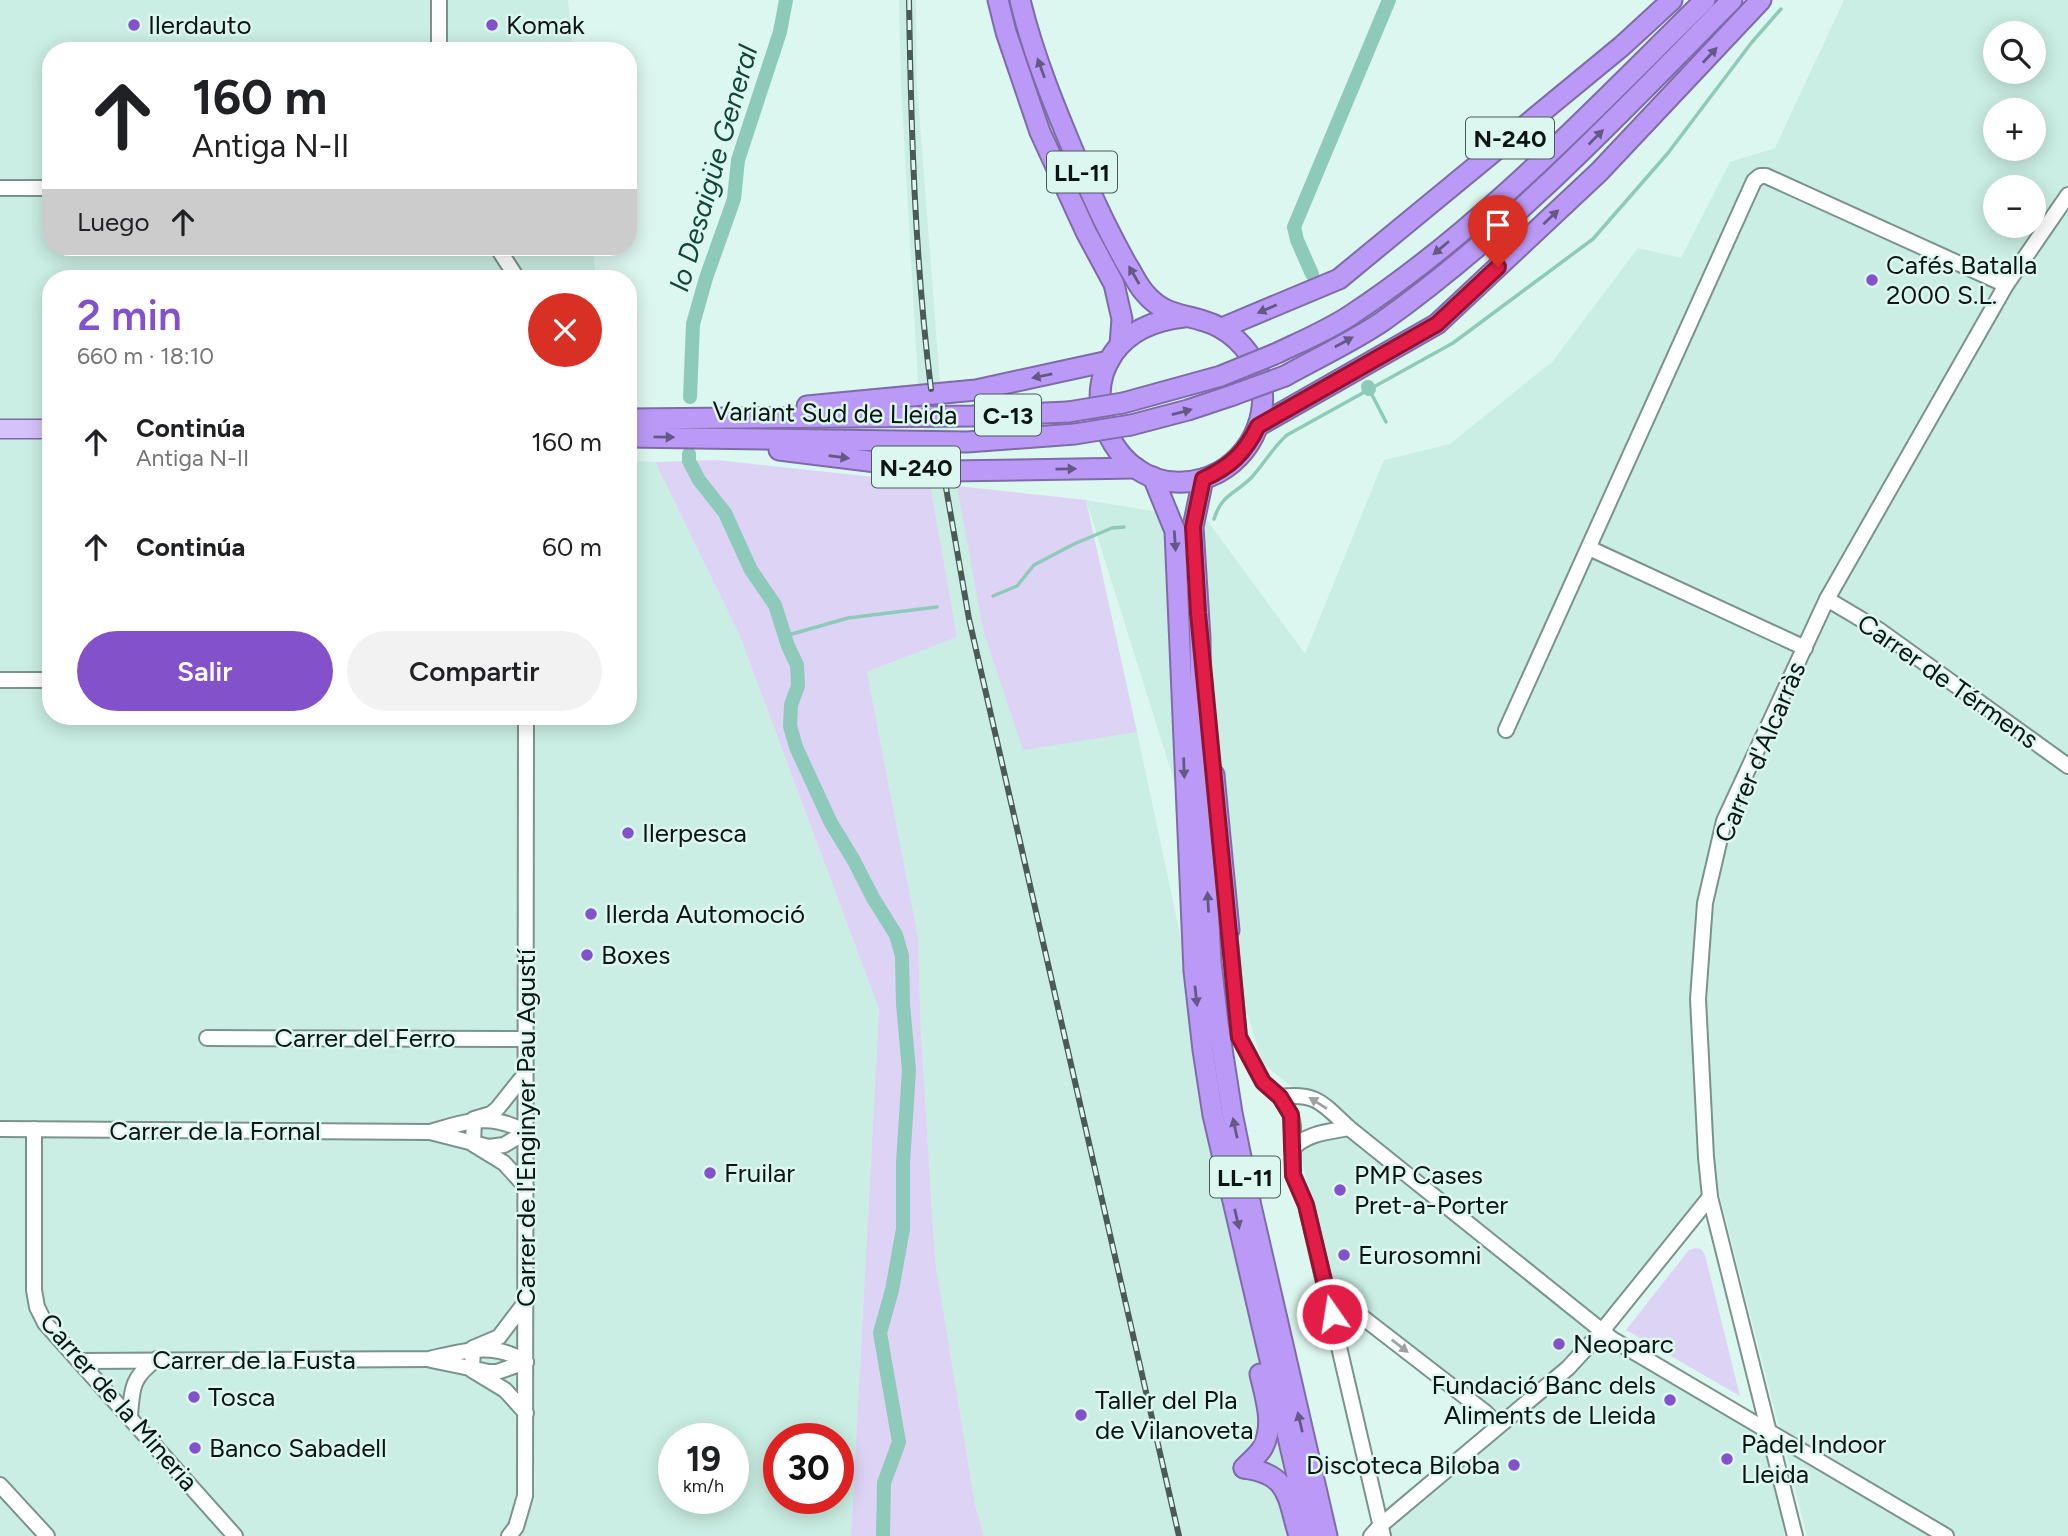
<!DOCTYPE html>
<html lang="es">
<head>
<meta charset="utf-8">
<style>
  body { margin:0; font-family:Figtree,sans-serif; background:#f2f2f2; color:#202124; height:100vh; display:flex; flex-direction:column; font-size:26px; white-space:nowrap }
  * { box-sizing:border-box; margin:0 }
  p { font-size:23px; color:#757577 }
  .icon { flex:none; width:38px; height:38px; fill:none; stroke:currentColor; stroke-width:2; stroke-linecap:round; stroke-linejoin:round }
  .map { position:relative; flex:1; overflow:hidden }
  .side { position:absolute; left:42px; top:270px; width:595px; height:455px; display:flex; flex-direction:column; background:#fff; border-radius:28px; box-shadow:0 4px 18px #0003 }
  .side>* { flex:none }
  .guide { position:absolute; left:42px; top:42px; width:595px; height:214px; border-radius:28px; box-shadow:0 4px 18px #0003; background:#fff; color:#202124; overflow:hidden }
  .buttons { position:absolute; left:1983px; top:21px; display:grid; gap:14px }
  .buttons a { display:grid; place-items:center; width:63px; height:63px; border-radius:50%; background:#fff; box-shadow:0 4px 18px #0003; font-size:35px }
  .speed { position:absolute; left:658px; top:1423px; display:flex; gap:14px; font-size:35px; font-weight:700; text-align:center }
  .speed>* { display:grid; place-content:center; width:91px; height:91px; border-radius:50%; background:#fff; box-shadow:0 4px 18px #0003; line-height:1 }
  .speed small { font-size:18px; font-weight:400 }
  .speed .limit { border:10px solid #d22; background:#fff; color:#111 }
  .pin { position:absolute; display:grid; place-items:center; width:60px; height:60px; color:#fff; margin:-72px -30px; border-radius:50% 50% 50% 0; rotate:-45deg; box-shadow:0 0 7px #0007 }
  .pin .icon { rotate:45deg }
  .me { position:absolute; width:77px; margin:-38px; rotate:347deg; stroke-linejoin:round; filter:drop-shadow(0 0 5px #0008) }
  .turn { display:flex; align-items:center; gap:24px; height:147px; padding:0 35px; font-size:32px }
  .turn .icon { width:91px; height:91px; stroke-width:2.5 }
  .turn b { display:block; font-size:49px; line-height:60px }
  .then { display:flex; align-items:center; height:66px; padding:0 35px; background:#0003; gap:14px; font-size:26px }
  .round { display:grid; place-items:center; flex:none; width:74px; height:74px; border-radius:37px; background:#f2f2f2 }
  .summary { display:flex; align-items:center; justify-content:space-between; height:119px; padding:0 35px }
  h1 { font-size:42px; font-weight:600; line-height:52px; color:#8351ca }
  .primary-button { display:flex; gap:14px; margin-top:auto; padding:14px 35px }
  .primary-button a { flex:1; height:80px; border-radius:42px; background:#8351ca; color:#fff; font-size:28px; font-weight:600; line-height:80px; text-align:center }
  .primary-button a+a { background:#f2f2f2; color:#202124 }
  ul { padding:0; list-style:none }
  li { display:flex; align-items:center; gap:21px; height:105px; padding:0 35px }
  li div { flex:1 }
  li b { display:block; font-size:26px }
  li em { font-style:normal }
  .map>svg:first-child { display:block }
  .built { fill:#caeee3; fill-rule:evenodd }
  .green { fill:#ddd3f4 }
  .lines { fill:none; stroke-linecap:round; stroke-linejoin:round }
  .stream { stroke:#8ecaba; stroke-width:3.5 }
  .canal { stroke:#8ecaba; stroke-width:14 }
  .minor-casing { stroke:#7a938c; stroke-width:18 }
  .major-casing { stroke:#7e6ba7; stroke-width:21 }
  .highway-casing { stroke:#7e6ba7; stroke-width:23 }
  .minor { stroke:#fff; stroke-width:14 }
  .major { stroke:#d6c2fa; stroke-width:18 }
  .highway { stroke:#bb9af7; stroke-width:19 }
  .rail-casing { stroke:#4b5a56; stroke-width:6 }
  .rail { stroke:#dcf7ef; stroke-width:3.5; stroke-dasharray:10; stroke-linecap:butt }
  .highway-bridge-casing { stroke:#7e6ba7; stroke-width:23; stroke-linecap:butt }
  .highway-bridge { stroke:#bb9af7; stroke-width:19 }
  .oneway { fill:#645885 }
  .oneway2 { fill:#9ea1a1 }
  .route-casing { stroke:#92132f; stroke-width:18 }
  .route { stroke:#e11d48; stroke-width:12 }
  .poi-dot { fill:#8351ca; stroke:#dcf7ef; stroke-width:2.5 }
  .labels { text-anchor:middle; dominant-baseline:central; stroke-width:5; stroke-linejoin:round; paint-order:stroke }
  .shield { fill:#dcf7ef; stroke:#4a5955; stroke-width:2 }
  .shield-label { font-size:24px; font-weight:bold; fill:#0c1513 }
  .poi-label { font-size:26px; fill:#0c1513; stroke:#dcf7ef; text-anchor:start }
  .street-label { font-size:26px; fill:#0c1513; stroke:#dcf7ef }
  .water-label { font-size:28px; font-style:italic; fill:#12463b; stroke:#dcf7ef }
</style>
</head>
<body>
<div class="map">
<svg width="2068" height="1536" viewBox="0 0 2068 1536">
  <rect width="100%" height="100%" fill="#dcf7ef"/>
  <g class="built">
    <path d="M0,0H568L573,51H51V247H593L596,278H51V716H628V461L655,462L739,634L879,1009L851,1536H0ZM674,1438H733V1498H674ZM779,1438H838V1498H779Z"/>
    <polygon points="899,0 916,0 917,85 940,383 983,630 1023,749 1137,732 1308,1536 984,1536 975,1506 935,1260 921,1034 918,937 867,672 957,637 930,483 918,381 901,85"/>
    <path d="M1844,0H2068V1536H1807L1706,1142L1710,1197L1602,1331L1764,1439L1787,1536H1371L1496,1423L1333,1297L1298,1143L1345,1128L1263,1064L1086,500L1207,520L1305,654L1384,460L1450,444L1553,361L1638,248L1681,258L1730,162L1775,148ZM1995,33H2034V72H1995ZM1995,110H2034V149H1995ZM1995,187H2034V226H1995Z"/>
  </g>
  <g class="green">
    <polygon points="716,460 930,483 957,637 867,672 918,937 921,1034 935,1260 975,1505 984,1536 851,1536 879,1009 739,634 655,462"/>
    <polygon points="957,486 1086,500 1137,732 1023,750 983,630"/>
    <polygon points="1695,1248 1701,1249 1705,1255 1740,1396 1626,1330 1689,1250"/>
  </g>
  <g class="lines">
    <g class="stream">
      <polyline points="1369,389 1386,422"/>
      <path d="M1214,519C1222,494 1235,494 1251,478C1264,464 1273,447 1287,435L1453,343L1593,239L1668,153L1752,42L1781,9"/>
      <polyline points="993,596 1017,586 1034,565 1074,544 1112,528 1124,527"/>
      <polyline points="785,636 848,618 937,607"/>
    </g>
    <g class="canal">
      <polyline points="1312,274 1297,240 1294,227 1389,0"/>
      <polyline points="1368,387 1369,389"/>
      <polyline points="690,397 693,324 706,278 734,199 738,160 780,32 786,0"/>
      <polyline points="689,454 689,461 699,480 725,513 751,570 775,605 788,646 797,665 798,686 791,705 790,726 796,747 831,823 853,859 873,898 896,935 902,956 903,1004 909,1070 903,1163 903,1229 892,1290 880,1333 899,1442 884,1483 883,1536"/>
    </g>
    <defs>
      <g id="minor">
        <polyline points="439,51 439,0"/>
        <polyline points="0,188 51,188"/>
        <polyline points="497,247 517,278"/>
        <polyline points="1589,548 1805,648"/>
        <polyline points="1827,599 1879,630 2068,766"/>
        <polyline points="0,680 51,680"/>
        <polyline points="1506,730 1754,181 1760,176 1766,176 2006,285"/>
        <polyline points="1229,930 1239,1037 1263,1082 1280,1097 1291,1115 1293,1126 1293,1175 1306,1205 1383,1536"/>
        <polyline points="207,1038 524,1039"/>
        <polyline points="525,1074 497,1109 491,1114 474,1119 473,1144 504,1163 526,1187"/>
        <path d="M1280,1097C1317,1092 1323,1104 1349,1128L1612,1339L1946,1536"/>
        <polyline points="0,1129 430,1132 489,1147 504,1145 526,1132"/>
        <polyline points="34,1129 34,1290 37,1307 45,1323 235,1536"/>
        <path d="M430,1132C469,1121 489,1112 526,1132"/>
        <path d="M1292,1149C1307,1133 1328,1132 1349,1128"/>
        <polyline points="1326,1289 1485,1412 1498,1425"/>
        <polyline points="431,1360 489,1372 497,1372 526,1362"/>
        <path d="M80,1361L429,1359C464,1351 493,1341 526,1362"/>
        <polyline points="526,1413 505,1390 472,1370 473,1348 499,1337 527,1300"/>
        <path d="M130,1416C132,1387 132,1377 157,1359"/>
        <polyline points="0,1485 47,1536"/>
        <polyline points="509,1536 516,1527 525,1496 526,716"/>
        <polyline points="1371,1536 1381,1525 1568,1368 1602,1331 1710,1197"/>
        <polyline points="1795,1536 1710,1197 1706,1157 1698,999 1705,903 1724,821 1827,599 2006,285 2068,195"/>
      </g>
      <polyline id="major" points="0,429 51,429"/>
      <g id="highway">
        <polyline points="998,0 1006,32 1040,132 1086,232 1114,284 1122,319 1120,345"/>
        <path d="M1020,0C1035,63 1062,124 1087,184C1099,212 1112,238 1127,265C1133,274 1137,284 1144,292C1163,315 1179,313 1204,321C1228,328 1248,347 1257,369C1275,414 1248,466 1202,479C1097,508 1046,332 1184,317"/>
        <polyline points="1222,328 1339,279 1622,46 1672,0"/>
        <path d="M1275,354C1300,342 1327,331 1351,315C1483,228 1592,111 1705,0"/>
        <path d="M1285,376C1317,358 1352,342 1383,321C1512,229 1621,112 1732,0"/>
        <polyline points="1123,403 1221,376"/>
        <polyline points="807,406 976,390 1109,361"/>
        <polyline points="628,419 972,416 1068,412"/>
        <polyline points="1131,425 1188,410 1233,395"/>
        <polyline points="1258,426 1437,324 1599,172 1761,0"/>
        <polyline points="628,437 967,442 1075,434"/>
        <polyline points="779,450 949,471 1136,468"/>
        <polyline points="1153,477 1175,531 1194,971 1203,1050 1213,1115 1311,1536"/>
        <polyline points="1203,479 1193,527 1200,638 1201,758 1206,866 1211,962 1218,1023 1232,1113 1251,1206 1327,1536"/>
        <polyline points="1214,775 1229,930"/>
        <path d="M1244,1468C1250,1461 1259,1455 1263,1447C1275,1424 1265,1397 1260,1374"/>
        <path d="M1244,1468C1290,1474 1287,1497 1299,1536"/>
      </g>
    </defs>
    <use href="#minor" class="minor-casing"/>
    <use href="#major" class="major-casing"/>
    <use href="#highway" class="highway-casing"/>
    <use href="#minor" class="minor"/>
    <use href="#major" class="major"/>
    <use href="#highway" class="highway"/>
    <defs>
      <g id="rail">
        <path d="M909,0C911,130 915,260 931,389"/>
        <polyline points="945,482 969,619 1179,1536"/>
      </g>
    </defs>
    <use href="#rail" class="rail-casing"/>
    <use href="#rail" class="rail"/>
    <defs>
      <g id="highway-bridge">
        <polyline points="1221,376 1275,354"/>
        <polyline points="1233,395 1285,376"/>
        <polyline points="1068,412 1123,403"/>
        <polyline points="1075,434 1131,425"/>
      </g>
    </defs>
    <use href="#highway-bridge" class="highway-bridge-casing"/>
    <use href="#highway-bridge" class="highway-bridge"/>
  </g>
  <defs><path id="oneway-solid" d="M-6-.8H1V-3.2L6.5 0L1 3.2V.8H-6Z" transform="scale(1.75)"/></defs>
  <g class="oneway">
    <use href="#oneway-solid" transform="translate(1710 55) rotate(-47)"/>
    <use href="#oneway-solid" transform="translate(1041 68) rotate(-110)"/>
    <use href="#oneway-solid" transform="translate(1596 137) rotate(-45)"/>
    <use href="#oneway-solid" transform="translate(1551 217) rotate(-43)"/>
    <use href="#oneway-solid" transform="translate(1441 248) rotate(140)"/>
    <use href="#oneway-solid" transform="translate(1134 275) rotate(-120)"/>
    <use href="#oneway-solid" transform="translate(1267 309) rotate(157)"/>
    <use href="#oneway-solid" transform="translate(1344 342) rotate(-29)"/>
    <use href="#oneway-solid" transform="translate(1042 376) rotate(168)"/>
    <use href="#oneway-solid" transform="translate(1182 412) rotate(-15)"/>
    <use href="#oneway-solid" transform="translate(664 437) rotate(1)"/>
    <use href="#oneway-solid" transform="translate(839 457) rotate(7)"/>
    <use href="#oneway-solid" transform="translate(1066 469) rotate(-1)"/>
    <use href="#oneway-solid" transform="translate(1175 541) rotate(86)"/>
    <use href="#oneway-solid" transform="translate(1184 768) rotate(88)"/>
    <use href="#oneway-solid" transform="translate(1208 902) rotate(-93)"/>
    <use href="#oneway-solid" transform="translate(1196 996) rotate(84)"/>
    <use href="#oneway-solid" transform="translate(1235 1128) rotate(-102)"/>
    <use href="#oneway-solid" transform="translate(1237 1219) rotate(77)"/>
    <use href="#oneway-solid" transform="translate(1300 1422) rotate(-103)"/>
  </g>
  <g class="oneway2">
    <use href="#oneway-solid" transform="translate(1318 1103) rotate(-148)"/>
    <use href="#oneway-solid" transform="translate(1400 1346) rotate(38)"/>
  </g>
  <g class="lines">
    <defs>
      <path id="route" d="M1332,1314L1306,1205L1293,1175L1291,1115L1280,1097L1263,1082L1239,1037L1198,613L1193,527L1203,479C1230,467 1245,453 1258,426L1437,324L1498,267"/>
    </defs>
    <use href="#route" class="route-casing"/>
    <use href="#route" class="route"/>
  </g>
  <g class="poi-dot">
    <circle cx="134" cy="25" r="7"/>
    <circle cx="492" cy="25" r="7"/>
    <circle cx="1872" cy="280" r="7"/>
    <circle cx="628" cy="833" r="7"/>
    <circle cx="591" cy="914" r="7"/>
    <circle cx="587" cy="955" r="7"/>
    <circle cx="710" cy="1173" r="7"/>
    <circle cx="1340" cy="1190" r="7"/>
    <circle cx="1344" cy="1255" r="7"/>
    <circle cx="1559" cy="1344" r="7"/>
    <circle cx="194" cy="1397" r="7"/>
    <circle cx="1670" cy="1400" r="7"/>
    <circle cx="1081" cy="1415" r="7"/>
    <circle cx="195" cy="1448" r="7"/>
    <circle cx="1727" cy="1459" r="7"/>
    <circle cx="1514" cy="1465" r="7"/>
  </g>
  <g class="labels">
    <g class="shield">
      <rect x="1466" y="117.5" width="88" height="41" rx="5"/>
      <rect x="1047" y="151.5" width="70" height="41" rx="5"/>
      <rect x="975" y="394.5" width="66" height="41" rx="5"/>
      <rect x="872" y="446.5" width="88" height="41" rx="5"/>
      <rect x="1210" y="1156.5" width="70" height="41" rx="5"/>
    </g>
    <g class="shield-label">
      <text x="1510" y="138">N-240</text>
      <text x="1082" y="172">LL-11</text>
      <text x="1008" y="415">C-13</text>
      <text x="916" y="467">N-240</text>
      <text x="1245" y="1177">LL-11</text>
    </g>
    <g class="poi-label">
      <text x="148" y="25">Ilerdauto</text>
      <text x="506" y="25">Komak</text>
      <text x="1886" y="265">Cafés Batalla<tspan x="1886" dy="30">2000 S.L.</tspan></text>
      <text x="642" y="833">Ilerpesca</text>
      <text x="605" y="914">Ilerda Automoció</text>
      <text x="601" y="955">Boxes</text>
      <text x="724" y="1173">Fruilar</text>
      <text x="1354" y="1175">PMP Cases<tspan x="1354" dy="30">Pret-a-Porter</tspan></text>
      <text x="1358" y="1255">Eurosomni</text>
      <text x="1573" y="1344">Neoparc</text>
      <text x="1656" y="1385" text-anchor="end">Fundació Banc dels<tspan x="1656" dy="30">Aliments de Lleida</tspan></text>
      <text x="208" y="1397">Tosca</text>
      <text x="1095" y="1400">Taller del Pla<tspan x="1095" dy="30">de Vilanoveta</tspan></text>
      <text x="1741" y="1444">Pàdel Indoor<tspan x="1741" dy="30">Lleida</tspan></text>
      <text x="209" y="1448">Banco Sabadell</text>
      <text x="1500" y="1465" text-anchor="end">Discoteca Biloba</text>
    </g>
    <g class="street-label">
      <text transform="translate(835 413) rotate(1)">Variant Sud de Lleida</text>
      <text transform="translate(1948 681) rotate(35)">Carrer de Térmens</text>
      <text transform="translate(1760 752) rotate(-67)">Carrer d'Alcarràs</text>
      <text x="365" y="1038">Carrer del Ferro</text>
      <text transform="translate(526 1128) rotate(-90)">Carrer de l'Enginyer Pau Agustí</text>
      <text x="215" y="1131">Carrer de la Fornal</text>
      <text x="254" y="1360">Carrer de la Fusta</text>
      <text transform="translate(119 1402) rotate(49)">Carrer de la Mineria</text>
    </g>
    <g class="water-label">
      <text transform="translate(713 168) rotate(-74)">lo Desaigüe General</text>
    </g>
  </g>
</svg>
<div class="buttons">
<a><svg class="icon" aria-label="search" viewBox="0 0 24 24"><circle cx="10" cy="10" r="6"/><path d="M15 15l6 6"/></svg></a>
<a>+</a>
<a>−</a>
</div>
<div class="speed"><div>19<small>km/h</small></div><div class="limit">30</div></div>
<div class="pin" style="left:1498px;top:267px;background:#d93025"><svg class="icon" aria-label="arrive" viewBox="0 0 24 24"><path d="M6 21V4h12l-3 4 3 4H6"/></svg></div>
<svg class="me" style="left:1332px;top:1314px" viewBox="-20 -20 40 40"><circle r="17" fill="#e11d48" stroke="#fff" stroke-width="3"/><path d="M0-11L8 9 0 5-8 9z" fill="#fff"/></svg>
<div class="guide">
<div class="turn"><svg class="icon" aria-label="ahead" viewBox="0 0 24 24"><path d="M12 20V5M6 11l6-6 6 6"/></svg><div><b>160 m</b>Antiga N-II</div></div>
<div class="then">Luego<svg class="icon" aria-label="ahead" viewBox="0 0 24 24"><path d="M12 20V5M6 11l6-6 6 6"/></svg></div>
</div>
<section class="side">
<div class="summary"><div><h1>2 min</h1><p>660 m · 18:10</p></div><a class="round" style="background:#d93025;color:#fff"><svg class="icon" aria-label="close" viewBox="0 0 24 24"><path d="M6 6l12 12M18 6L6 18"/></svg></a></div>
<ul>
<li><svg class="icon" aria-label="ahead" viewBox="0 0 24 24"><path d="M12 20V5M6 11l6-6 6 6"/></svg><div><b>Continúa</b><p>Antiga N-II</p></div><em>160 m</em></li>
<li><svg class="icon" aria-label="ahead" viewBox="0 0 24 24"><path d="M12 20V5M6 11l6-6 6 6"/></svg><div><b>Continúa</b></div><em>60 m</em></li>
</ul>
<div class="primary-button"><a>Salir</a><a>Compartir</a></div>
</section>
</div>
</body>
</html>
